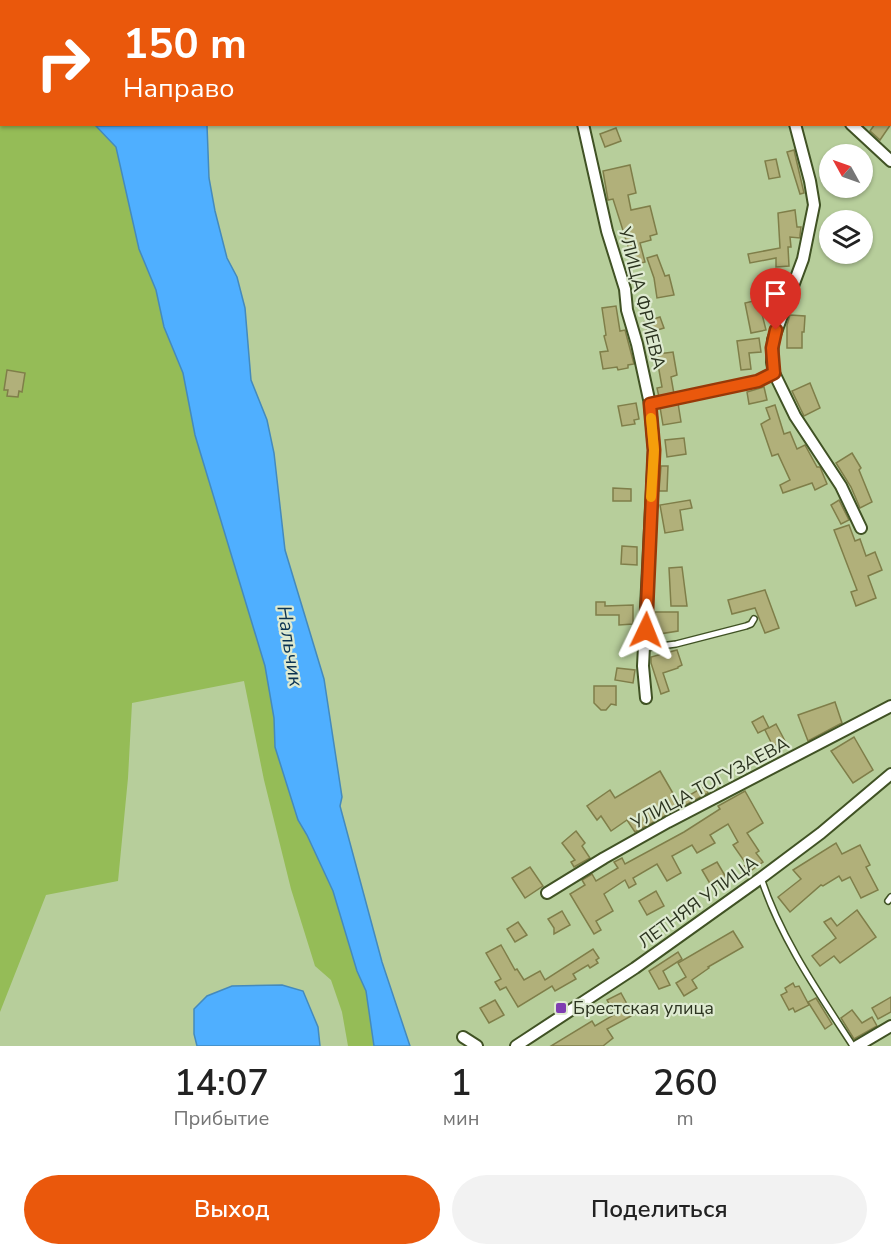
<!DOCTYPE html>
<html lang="ru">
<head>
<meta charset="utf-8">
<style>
  body { margin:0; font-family:"Nunito Sans",sans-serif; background:#f2f2f2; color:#222; height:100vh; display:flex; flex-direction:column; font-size:22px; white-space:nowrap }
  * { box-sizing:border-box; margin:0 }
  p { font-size:20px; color:#767676 }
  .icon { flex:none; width:33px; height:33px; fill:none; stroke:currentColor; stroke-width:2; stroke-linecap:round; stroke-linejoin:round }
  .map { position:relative; height:1046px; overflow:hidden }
  .details { display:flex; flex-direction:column; background:#fff; flex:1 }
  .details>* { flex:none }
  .banner { position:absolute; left:0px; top:0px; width:891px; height:126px; box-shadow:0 2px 4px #0004; background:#ea580c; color:#fff; overflow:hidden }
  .needle { width:39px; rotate:310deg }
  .buttons { position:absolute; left:819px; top:144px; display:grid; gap:12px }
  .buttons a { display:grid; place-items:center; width:54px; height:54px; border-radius:50%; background:#fff; box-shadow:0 2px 4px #0004; font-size:30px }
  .pin { position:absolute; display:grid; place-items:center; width:51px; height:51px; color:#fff; margin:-62px -26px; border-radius:50% 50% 50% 0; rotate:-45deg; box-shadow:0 0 6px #0007 }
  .pin .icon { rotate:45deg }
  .me { position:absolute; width:66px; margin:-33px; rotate:2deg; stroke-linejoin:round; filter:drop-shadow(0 0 4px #0008) }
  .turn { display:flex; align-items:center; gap:21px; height:126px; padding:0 24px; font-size:27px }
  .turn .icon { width:78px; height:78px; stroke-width:2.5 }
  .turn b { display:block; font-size:42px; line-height:51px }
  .eta { display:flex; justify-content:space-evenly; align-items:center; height:102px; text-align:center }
  .eta b { font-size:36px; font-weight:600; line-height:42px }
  .button { display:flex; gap:12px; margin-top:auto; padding:12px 24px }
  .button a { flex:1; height:69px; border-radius:36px; background:#ea580c; color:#fff; font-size:24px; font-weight:600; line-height:69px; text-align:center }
  .button a+a { background:#f2f2f2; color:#222 }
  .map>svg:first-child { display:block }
  .green { fill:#95bc57 }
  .water { fill:#4fafff; stroke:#448abc; stroke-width:1.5 }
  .building { fill:#b1b07a; stroke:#7f7e49; stroke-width:1.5 }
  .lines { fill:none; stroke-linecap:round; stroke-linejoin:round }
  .service-casing { stroke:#405224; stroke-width:8 }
  .minor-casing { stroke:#405224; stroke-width:14 }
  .service { stroke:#fff; stroke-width:5 }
  .minor { stroke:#fff; stroke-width:10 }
  .route-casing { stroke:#983908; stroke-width:15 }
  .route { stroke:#ea580c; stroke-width:10 }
  .slow { stroke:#f59e0b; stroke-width:10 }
  .poi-dot { fill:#7f3db1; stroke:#deead0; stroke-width:2 }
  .labels { text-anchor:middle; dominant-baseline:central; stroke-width:4.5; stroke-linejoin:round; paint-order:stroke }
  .street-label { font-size:18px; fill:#2c3420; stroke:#deead0 }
  .poi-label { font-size:18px; fill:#2c3420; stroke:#deead0; text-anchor:start }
  .water-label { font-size:20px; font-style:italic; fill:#0b3352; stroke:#deead0 }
</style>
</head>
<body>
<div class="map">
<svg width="891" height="1046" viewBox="0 0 891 1046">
  <rect width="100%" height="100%" fill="#b7ce9b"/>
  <polygon class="green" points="0,0 22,1 2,2 2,124 96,125 116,147 139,249 156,290 164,327 183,373 195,435 265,666 274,718 275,747 298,820 307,835 333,891 357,971 366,991 374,1046 348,1046 342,1012 331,980 315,966 291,889 264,780 244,681 132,703 128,778 118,881 46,895 0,1012"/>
  <g class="water">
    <polygon points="96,126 207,125 209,178 215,211 227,258 237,277 245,308 251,380 267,420 274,453 285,550 324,679 342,797 340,806 382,962 410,1046 374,1046 366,991 357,971 333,891 307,835 298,820 275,747 274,718 265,666 195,435 183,373 164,327 156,290 139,249 116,147"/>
    <polygon points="282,985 303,991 318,1027 320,1046 197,1046 194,1034 194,1009 207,996 232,986"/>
  </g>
  <g class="building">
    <polygon points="875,124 891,124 880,140 870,131"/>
    <polygon points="616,128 621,141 605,147 600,134"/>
    <polygon points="794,150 804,193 800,194 787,152"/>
    <polygon points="776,159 780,177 769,179 765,161"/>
    <polygon points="630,165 636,193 628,195 631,210 650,206 657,234 650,236 651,240 640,243 645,262 634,265 613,199 608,200 603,171"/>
    <polygon points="795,210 797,227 801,227 800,235 800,238 790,237 791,247 788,247 789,266 776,267 776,258 750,263 748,254 780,248 778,213"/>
    <polygon points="657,255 665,276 669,275 674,295 657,298 654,278 647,258"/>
    <polygon points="775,296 777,305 761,310 766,330 751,333 745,303"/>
    <polygon points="616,306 620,331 625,330 634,364 628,365 628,368 618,370 617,367 603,369 600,352 608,351 604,336 606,335 602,308"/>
    <polygon points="790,315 805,316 804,332 802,332 802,348 787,348 787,325"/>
    <polygon points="660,317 664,328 648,333 644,322"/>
    <polygon points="759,338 761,352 749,353 751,369 741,370 737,341"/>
    <polygon points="673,352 677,375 671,377 674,394 659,397 657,388 662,387 657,359 659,359 658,354"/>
    <polygon points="7,370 25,373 22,392 19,391 18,397 7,396 8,390 4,390"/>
    <polygon points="810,383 820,408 804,416 792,391"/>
    <polygon points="764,387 767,400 749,404 747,392"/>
    <polygon points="636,403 639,419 634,420 635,424 622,426 618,406"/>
    <polygon points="678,403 681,422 663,425 660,407"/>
    <polygon points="775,405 784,434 790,432 797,449 805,445 817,467 820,467 827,484 815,490 812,483 783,493 780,485 790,480 778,454 772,456 761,424 770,419 766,408"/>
    <polygon points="684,438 686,454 667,457 665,440"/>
    <polygon points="852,453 861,468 859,470 872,502 860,508 851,487 836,463"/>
    <polygon points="661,466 668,466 667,491 659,491"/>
    <polygon points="613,488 631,489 631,501 613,501"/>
    <polygon points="690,500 692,508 680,510 683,530 665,533 660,505"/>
    <polygon points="839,500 849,520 841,524 831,505"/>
    <polygon points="849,525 855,541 860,539 866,556 875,552 882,570 868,576 876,598 856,606 851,592 857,590 834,530"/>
    <polygon points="622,546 637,547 637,565 621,564"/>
    <polygon points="682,567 687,606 671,606 669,568"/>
    <polygon points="765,590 779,628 765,633 755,608 732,614 728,600"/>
    <polygon points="596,602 605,602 605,606 633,605 633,624 619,625 619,615 596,615"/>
    <polygon points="655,612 678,612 678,631 659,634 659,627 655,627"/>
    <polygon points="677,650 682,665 678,667 678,668 663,673 669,691 661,694 651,663 651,657"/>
    <polygon points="617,668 635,670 633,683 615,680"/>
    <polygon points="594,686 616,686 616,705 611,704 606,710 601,710 594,703"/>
    <polygon points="835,702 842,723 808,741 798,715"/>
    <polygon points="763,716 769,728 776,724 785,741 773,746 765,730 768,728 758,733 752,722"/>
    <polygon points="854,737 873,770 853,783 831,751"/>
    <polygon points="660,771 678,802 705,786 708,793 635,832 627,820 611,831 601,816 597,820 587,806 610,790 615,798"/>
    <polygon points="745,791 763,823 747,833 759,851 756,853 763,862 749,872 744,866 747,865 733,845 738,842 728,824 710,835 715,843 697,853 692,845 672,856 681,873 667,881 657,864 633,878 636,884 629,888 625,880 604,894 613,911 596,921 601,930 594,934 570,894 585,885 582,880 592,874 596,881 618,868 614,862 622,858 625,864 684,832 720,809 718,806"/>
    <polygon points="576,831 585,843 582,846 590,858 574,867 571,862 575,860 562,843"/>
    <polygon points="836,843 842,854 860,845 870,865 866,867 878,890 861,898 850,877 842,881 839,876 823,886 821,885 790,912 778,897 801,879 793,870"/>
    <polygon points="717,862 727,879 712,887 702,870"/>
    <polygon points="530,867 543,886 525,898 512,878"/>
    <polygon points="656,891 664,906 647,915 639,901"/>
    <polygon points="857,910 876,937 840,963 834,956 820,966 812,956 836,938 824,922 831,918 837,926"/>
    <polygon points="562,911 570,925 554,934 554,928 548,919"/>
    <polygon points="518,922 527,935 515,942 507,929"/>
    <polygon points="733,931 743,947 708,967 709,968 692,980 697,988 684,996 676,983 686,977 678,963"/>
    <polygon points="501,945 515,970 517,969 524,980 540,971 545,980 593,949 599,958 596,960 598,963 590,968 588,965 573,974 576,979 555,991 552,986 518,1007 506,987 500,990 495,982 501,979 486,953"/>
    <polygon points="678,952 682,959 663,971 670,985 659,989 649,971"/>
    <polygon points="793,983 795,987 799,986 809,1005 795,1012 793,1008 789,1010 781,995 787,992 785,988"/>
    <polygon points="621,993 633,1015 607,1029 613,1038 603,1046 551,1046 592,1021 595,1026 615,1014 607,1000"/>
    <polygon points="891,997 891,1012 878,1019 872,1008"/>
    <polygon points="816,998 832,1024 825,1029 808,1002"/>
    <polygon points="495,1000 504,1015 489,1023 480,1008"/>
    <polygon points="852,1010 862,1023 872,1017 877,1026 854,1039 841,1018"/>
  </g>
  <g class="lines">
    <defs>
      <g id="service">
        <polyline points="731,2 736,0"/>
        <polyline points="650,404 758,381 773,374"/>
        <polyline points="645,648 676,644 746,626 751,624 754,619"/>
        <path d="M761,878C781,939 818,992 853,1046"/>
        <polyline points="888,901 891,897"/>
      </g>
      <g id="minor">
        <polyline points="549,0 549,2"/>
        <polyline points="756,0 758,2"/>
        <polyline points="583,124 607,231 625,289 627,310 637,344 650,404 654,450 643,666 646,698"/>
        <polyline points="795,124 810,181 814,205 803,259 773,340 772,362 774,373 795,416 841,486 861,528"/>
        <polyline points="851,124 891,161"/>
        <polyline points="547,893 604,858 668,822 891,706"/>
        <polyline points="463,1037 477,1046"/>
        <polyline points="516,1046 635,968 761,878 821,833 891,774"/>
        <polyline points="857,1046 891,1026"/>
      </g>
    </defs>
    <use href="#service" class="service-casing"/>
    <use href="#minor" class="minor-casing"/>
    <use href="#service" class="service"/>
    <use href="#minor" class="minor"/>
  </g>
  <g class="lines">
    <defs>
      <polyline id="route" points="646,630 654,450 650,404 758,381 774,373 772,348 776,330"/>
    </defs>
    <use href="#route" class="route-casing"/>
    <use href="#route" class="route"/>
    <polyline class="slow" points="651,497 654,450 651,418"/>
  </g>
  <rect class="poi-dot" x="555" y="1002" width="12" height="12" rx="3"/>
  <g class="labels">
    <g class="street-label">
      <text transform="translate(642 298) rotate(76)">УЛИЦА ФРИЕВА</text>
      <text transform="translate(710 783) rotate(-28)">УЛИЦА ТОГУЗАЕВА</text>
      <text transform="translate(698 902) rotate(-36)">ЛЕТНЯЯ УЛИЦА</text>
    </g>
    <g class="poi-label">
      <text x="573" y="1008">Брестская улица</text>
    </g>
    <g class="water-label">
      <text transform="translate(290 646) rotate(81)">Нальчик</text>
    </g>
  </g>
</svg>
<div class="buttons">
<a><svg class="needle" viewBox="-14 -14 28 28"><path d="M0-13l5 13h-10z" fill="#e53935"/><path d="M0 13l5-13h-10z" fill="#767676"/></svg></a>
<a><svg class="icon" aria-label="layers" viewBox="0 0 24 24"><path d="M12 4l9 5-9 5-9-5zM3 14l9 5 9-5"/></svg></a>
</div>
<div class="pin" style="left:776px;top:330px;background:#d93025"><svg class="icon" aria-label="arrive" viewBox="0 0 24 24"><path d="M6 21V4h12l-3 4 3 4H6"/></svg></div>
<svg class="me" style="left:646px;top:630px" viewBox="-20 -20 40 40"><path d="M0-17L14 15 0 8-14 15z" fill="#ea580c" stroke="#fff" stroke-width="4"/></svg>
<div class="banner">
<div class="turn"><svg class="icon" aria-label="right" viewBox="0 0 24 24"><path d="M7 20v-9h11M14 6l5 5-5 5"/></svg><div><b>150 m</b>Направо</div></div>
</div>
</div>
<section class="details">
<div class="eta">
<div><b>14:07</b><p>Прибытие</p></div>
<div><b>1</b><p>мин</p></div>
<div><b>260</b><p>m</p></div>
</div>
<div class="button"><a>Выход</a><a>Поделиться</a></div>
</section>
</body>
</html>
